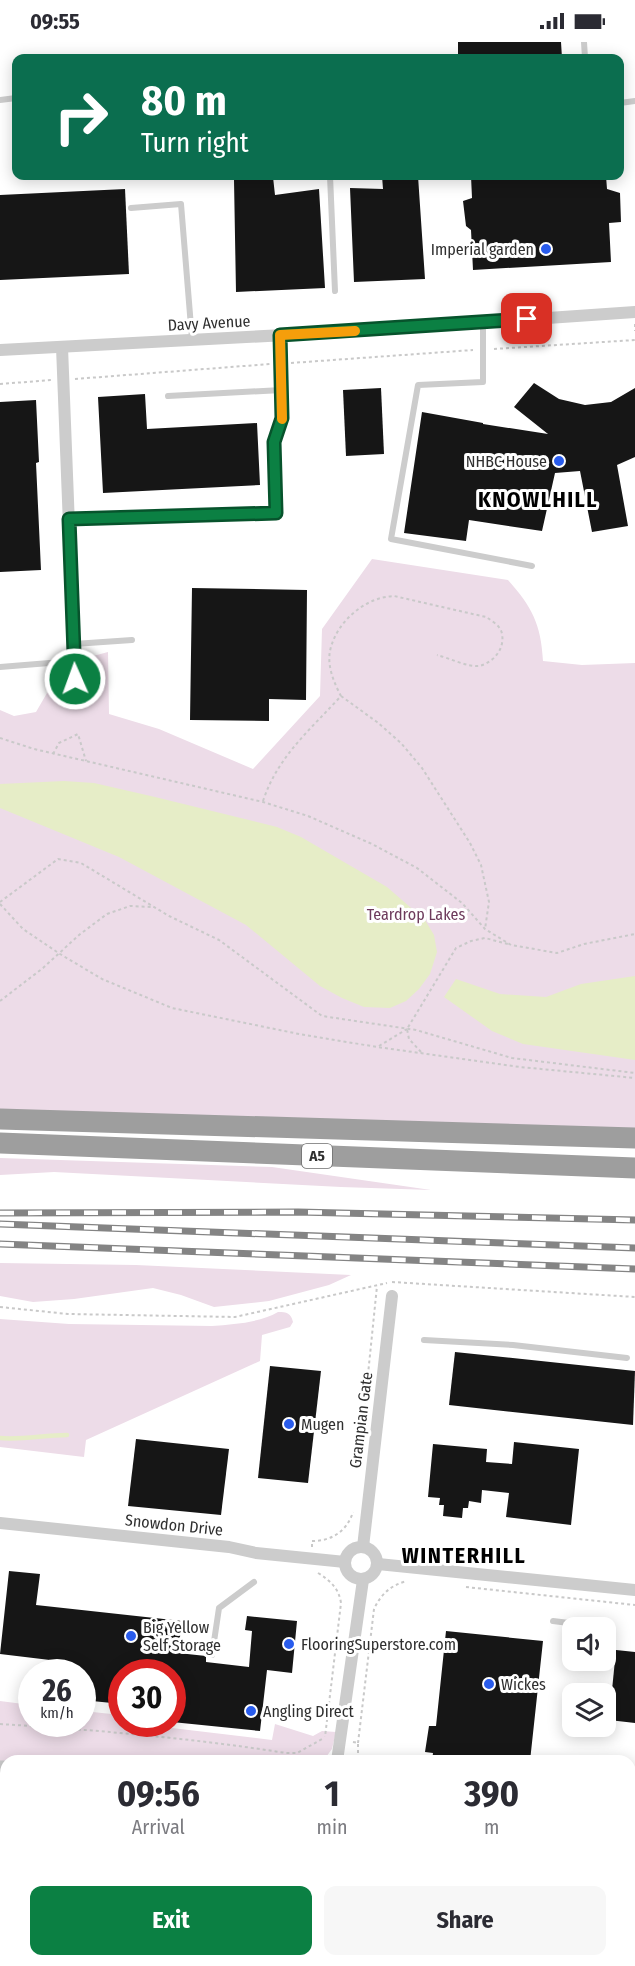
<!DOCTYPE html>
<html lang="en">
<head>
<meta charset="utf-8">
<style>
  body { margin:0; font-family:"Fira Sans Condensed",sans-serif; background:#f7f7f7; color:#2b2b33; height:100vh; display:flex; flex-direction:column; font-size:22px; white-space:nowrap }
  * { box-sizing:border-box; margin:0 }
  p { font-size:20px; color:#7c7c81 }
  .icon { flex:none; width:33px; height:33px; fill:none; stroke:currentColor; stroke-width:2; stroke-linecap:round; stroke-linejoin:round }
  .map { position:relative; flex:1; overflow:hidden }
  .drawer { position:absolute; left:0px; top:1713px; width:636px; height:212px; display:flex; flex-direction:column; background:#fff; border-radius:18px 18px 0 0; box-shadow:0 3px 15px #0003 }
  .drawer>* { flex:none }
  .guide { position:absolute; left:12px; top:12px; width:612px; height:126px; border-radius:12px; box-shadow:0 3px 15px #0003; background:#0b6e4f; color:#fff; overflow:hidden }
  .fabs { position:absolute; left:562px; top:1575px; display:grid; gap:12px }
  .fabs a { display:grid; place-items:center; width:54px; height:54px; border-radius:12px; background:#fff; box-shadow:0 3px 15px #0003; font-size:30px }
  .speed { position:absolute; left:18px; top:1617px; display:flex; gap:12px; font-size:30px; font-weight:700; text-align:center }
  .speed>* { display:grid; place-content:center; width:78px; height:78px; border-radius:50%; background:#fff; box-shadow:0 3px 15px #0003; line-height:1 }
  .speed small { font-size:15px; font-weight:400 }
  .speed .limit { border:9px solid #d22; background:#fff; color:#111 }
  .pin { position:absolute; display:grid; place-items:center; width:51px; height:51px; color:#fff; margin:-26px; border-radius:12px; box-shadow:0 3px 9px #0006 }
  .me { position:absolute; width:66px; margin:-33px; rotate:358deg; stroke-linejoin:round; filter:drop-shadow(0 0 4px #0008) }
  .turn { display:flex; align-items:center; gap:21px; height:126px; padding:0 30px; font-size:27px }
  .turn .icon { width:78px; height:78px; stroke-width:2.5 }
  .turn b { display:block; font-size:42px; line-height:51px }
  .eta { display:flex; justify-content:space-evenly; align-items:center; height:102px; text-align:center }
  .eta b { font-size:36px; font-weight:700; line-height:42px }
  .cta { display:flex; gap:12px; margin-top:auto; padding:12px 30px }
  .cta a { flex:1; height:69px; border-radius:12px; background:#0b8043; color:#fff; font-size:24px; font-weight:700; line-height:69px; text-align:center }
  .cta a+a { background:#f7f7f7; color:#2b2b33 }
  .status { display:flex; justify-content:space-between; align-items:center; height:42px; padding:0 30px; background:#fff; direction:ltr }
  .status svg { height:16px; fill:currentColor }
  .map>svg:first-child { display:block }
  .green { fill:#eddce8 }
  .water { fill:#e6edc7 }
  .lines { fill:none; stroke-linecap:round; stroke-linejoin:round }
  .stream { stroke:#e6edc7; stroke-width:4.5 }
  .building { fill:#161616 }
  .path { stroke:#c9c9c9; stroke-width:2; stroke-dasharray:3 3; stroke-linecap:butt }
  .service { stroke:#ccc; stroke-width:6 }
  .minor { stroke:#ccc; stroke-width:12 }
  .tertiary { stroke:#ccc; stroke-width:15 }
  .trunk { stroke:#9e9e9e; stroke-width:21 }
  .rail-casing { stroke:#848484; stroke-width:7 }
  .rail { stroke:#fff; stroke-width:4.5; stroke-dasharray:14; stroke-linecap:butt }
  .route-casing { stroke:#07532c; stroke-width:15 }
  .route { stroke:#0b8043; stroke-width:10 }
  .slow { stroke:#f59e0b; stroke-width:10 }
  .poi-dot { fill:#295ced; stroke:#fff; stroke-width:2 }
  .labels { text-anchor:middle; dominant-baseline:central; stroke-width:6; stroke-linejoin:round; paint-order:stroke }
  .shield { fill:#fff; stroke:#6d6d6d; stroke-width:1.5 }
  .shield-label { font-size:15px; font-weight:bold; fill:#2f2f2f }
  .poi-label { font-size:16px; fill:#2f2f2f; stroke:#fff; text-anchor:start }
  .street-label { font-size:16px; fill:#2f2f2f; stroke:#fff }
  .park-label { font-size:16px; fill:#6d3a5b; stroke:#fff }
  .district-label { font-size:22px; font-weight:bold; letter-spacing:1.5px; fill:#000; stroke:#fff }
</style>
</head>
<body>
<div class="status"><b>09:55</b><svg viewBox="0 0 49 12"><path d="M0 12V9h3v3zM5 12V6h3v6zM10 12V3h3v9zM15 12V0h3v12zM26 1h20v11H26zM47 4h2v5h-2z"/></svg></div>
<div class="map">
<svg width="635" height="1924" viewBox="0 0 635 1924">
  <rect width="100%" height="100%" fill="#fff"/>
  <g class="green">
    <path d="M372,517L508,538C532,565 541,582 543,619L582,623L635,621V1096L0,1077V668L14,674L36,670L54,639L93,614L108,610L109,672L159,687L253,727L320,654L322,587Z"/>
    <polygon points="0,1116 272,1125 431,1148 341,1145 54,1130 0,1133"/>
    <polygon points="0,1221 136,1223 351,1233 329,1243 269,1259 214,1265 181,1253 153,1246 74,1257 33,1260 0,1254"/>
    <path d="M278,1270C287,1270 291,1271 293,1280L290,1285L262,1293L260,1319L86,1398L84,1415L0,1405V1277L69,1282L212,1284C234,1282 259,1281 278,1270Z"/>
    <polygon points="0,1659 31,1663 32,1682 82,1682 83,1669 121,1673 122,1682 170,1682 172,1686 272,1698 275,1682 313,1694 322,1689 336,1690 332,1707 323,1719 6,1719 0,1721"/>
  </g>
  <g class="water">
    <polygon points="64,739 94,741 155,755 277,785 301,795 387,845 425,878 434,893 437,910 430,932 419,947 406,959 390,966 364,965 342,956 320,944 246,883 119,815 0,766 0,742"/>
    <polygon points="635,934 635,1018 523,1002 492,989 444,955 456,937 500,952 546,955 581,942"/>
  </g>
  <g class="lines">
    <path class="stream" d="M0,1396C23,1398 44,1393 67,1393"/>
  </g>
  <g class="building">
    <polygon points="458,0 561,0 562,16 458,16"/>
    <polygon points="382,134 418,134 425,237 354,240 350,146 383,147"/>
    <polygon points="471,134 606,134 607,147 620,151 621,180 609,181 611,220 473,228 471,188 466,184 463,159 472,156"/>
    <polygon points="273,135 275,153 319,147 325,246 236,250 234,138"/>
    <polygon points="125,147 129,232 0,238 0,153"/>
    <polygon points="534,341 559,357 585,363 611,360 635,346 635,415 617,423 628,484 592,490 580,429 555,431 542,489 469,478 466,499 404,491 422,370 483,381 483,382 548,392 514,365"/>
    <polygon points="381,346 384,412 346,414 343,348"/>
    <polygon points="145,352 147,387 257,381 260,443 103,451 98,355"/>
    <polygon points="36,358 39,420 36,421 41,528 0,530 0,360"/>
    <polygon points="192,546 307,548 306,658 269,657 269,679 190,678"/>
    <polygon points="455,1310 635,1329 633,1383 449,1363"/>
    <polygon points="270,1324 321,1329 308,1441 258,1436"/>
    <polygon points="136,1397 229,1407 221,1473 128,1464"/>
    <polygon points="514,1400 579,1407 571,1483 506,1475 509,1451 482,1448 481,1461 469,1459 468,1466 463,1466 462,1476 443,1474 444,1463 439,1463 440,1456 428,1455 433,1402 487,1407 486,1420 512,1422"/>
    <polygon points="9,1529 40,1532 36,1563 182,1579 178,1611 206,1614 206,1620 249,1625 252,1589 245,1588 247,1574 297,1579 292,1631 267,1628 260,1689 172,1680 172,1630 122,1630 122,1662 82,1658 82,1630 49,1630 50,1618 0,1612"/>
    <polygon points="446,1589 543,1599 530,1719 432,1719 433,1711 425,1710 429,1684 436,1684"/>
    <polygon points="616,1608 635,1610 635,1681 609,1678"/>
  </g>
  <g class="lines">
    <g class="path">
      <polyline points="635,282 635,289"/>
      <polyline points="494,307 635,298"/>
      <polyline points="291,321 473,308"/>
      <polyline points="75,337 270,322"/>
      <polyline points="0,342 52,338"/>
      <path d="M341,654C334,641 327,624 330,609C336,580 365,555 394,554L486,575C492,579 501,584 502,592C505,607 493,621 479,624C467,625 449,616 437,613"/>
      <polyline points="0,696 34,707 263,760 308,774 372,802 417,826 462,861 485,887 511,903 557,911 584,902 635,892"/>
      <polyline points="53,712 59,701 78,692 86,719"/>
      <path d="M263,759C278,714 310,688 341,654L377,680L401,701L422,726L470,801L481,823L489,860L485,887"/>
      <polyline points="0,860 58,817 81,821 169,874 219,898 322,974 416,988 512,1016 635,1031"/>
      <polyline points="0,862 23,887 60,912 102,937 172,966 299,992 377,1005 520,1025 635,1036"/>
      <polyline points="0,959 43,926 79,893 107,872 130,864 152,865"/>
      <polyline points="379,1004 407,987"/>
      <polyline points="421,1010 409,997 407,987 456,906 471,899 485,896 508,902"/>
      <polyline points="392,1240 635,1255"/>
      <polyline points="0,1265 68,1272 235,1275 387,1241"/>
      <polyline points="360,1411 377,1244"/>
      <path d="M312,1505V1499C332,1499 347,1489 353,1470"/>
      <path d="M318,1531C331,1539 339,1547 341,1561L325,1695"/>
      <polyline points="466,1545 635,1563"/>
      <path d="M0,1682C96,1688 191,1696 286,1711H297L324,1696"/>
      <polyline points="353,1700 358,1701 358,1719"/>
      <path d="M358,1701L374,1567C381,1552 391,1543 407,1539"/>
      <polyline points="630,1777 635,1777"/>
      <polyline points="630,1798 635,1799"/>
      <polyline points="562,1924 563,1918"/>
    </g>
    <g class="service">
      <polyline points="584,0 585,16"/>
      <polyline points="0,58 16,56"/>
      <polyline points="620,61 635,59"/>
      <polyline points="330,134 335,249"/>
      <polyline points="131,166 181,162 192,297"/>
      <polyline points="483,281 483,340 418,343 391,497 532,524"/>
      <polyline points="168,354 282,348"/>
      <polyline points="69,477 275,471 274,400 282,376 280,293"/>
      <polyline points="74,602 132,598"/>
      <polyline points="0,625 74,619"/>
      <polyline points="424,1298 513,1303 627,1316"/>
      <polyline points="553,1579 577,1582 576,1586"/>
      <polyline points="212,1613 219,1566 254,1540"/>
      <polyline points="572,1621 573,1612"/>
      <polyline points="353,1924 354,1918"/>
    </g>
    <g class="minor">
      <polyline points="62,305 75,637"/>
      <polyline points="0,308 342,290 635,270"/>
      <polyline points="0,1481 229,1505 256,1511 345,1520"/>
      <circle cx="361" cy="1521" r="16"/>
      <polyline points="363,1505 392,1254"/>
      <polyline points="378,1522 635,1548"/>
      <polyline points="337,1719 363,1538"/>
      <polyline points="0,1847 6,1847"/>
      <polyline points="87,1924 87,1918"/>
      <polyline points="316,1924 317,1918"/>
    </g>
    <g class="tertiary">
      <polyline points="0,1726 6,1726"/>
      <polyline points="0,1771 6,1771"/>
      <polyline points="630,1833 635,1834"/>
      <polyline points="630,1881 635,1882"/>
      <polyline points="613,1918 613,1924"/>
    </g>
    <g class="trunk">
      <polyline points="0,1077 635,1096"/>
      <polyline points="0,1101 635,1126"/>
    </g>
    <defs>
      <g id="rail">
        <polyline points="0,1171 298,1170 635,1178"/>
        <polyline points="0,1182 635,1206"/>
        <polyline points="0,1202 635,1227"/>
      </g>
    </defs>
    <use href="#rail" class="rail-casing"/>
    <use href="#rail" class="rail"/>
  </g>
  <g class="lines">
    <defs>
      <polyline id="route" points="75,637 69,477 276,471 274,400 282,376 280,293 527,277"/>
    </defs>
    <use href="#route" class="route-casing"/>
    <use href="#route" class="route"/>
    <polyline class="slow" points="282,377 280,293 355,289"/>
  </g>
  <g class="poi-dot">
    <circle cx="546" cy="207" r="6"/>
    <circle cx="559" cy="419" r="6"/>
    <circle cx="289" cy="1382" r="6"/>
    <circle cx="131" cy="1594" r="6"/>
    <circle cx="289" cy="1602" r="6"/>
    <circle cx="489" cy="1642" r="6"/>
    <circle cx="251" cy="1669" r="6"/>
  </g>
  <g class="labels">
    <rect class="shield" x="302" y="1102" width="30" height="24" rx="4.5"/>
    <g class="shield-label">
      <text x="317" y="1114">A5</text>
    </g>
    <g class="poi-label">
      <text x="534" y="207" text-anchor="end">Imperial garden</text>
      <text x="547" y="419" text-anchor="end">NHBC House</text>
      <text x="301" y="1382">Mugen</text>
      <text x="143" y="1585">Big Yellow<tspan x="143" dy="18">Self Storage</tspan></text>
      <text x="301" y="1602">FlooringSuperstore.com</text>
      <text x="501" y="1642">Wickes</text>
      <text x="263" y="1669">Angling Direct</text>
    </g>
    <g class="street-label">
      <text transform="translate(209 281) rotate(-3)">Davy Avenue</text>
      <text transform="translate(361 1378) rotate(-83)">Grampian Gate</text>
      <text transform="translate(174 1483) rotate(6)">Snowdon Drive</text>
    </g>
    <g class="park-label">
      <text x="416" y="872">Teardrop Lakes</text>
    </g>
    <g class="district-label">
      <text x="538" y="457">KNOWLHILL</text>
      <text x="464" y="1513">WINTERHILL</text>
    </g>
  </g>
</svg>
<div class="fabs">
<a><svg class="icon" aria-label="sound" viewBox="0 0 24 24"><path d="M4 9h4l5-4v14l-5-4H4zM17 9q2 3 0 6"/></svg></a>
<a><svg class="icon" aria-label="layers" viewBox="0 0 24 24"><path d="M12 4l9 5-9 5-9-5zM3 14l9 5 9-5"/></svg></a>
</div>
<div class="speed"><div>26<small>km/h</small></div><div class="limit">30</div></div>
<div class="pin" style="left:527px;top:277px;background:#d93025"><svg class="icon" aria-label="arrive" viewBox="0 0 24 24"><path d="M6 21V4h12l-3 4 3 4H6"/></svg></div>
<svg class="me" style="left:75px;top:637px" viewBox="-20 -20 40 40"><circle r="17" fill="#0b8043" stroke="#fff" stroke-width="3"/><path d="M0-11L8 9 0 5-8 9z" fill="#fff"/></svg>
<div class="guide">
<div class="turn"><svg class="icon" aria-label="right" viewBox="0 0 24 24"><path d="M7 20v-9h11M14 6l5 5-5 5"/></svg><div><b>80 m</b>Turn right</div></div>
</div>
<section class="drawer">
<div class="eta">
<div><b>09:56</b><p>Arrival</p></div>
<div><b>1</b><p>min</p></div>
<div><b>390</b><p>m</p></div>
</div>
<div class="cta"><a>Exit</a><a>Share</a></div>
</section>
</div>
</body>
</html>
